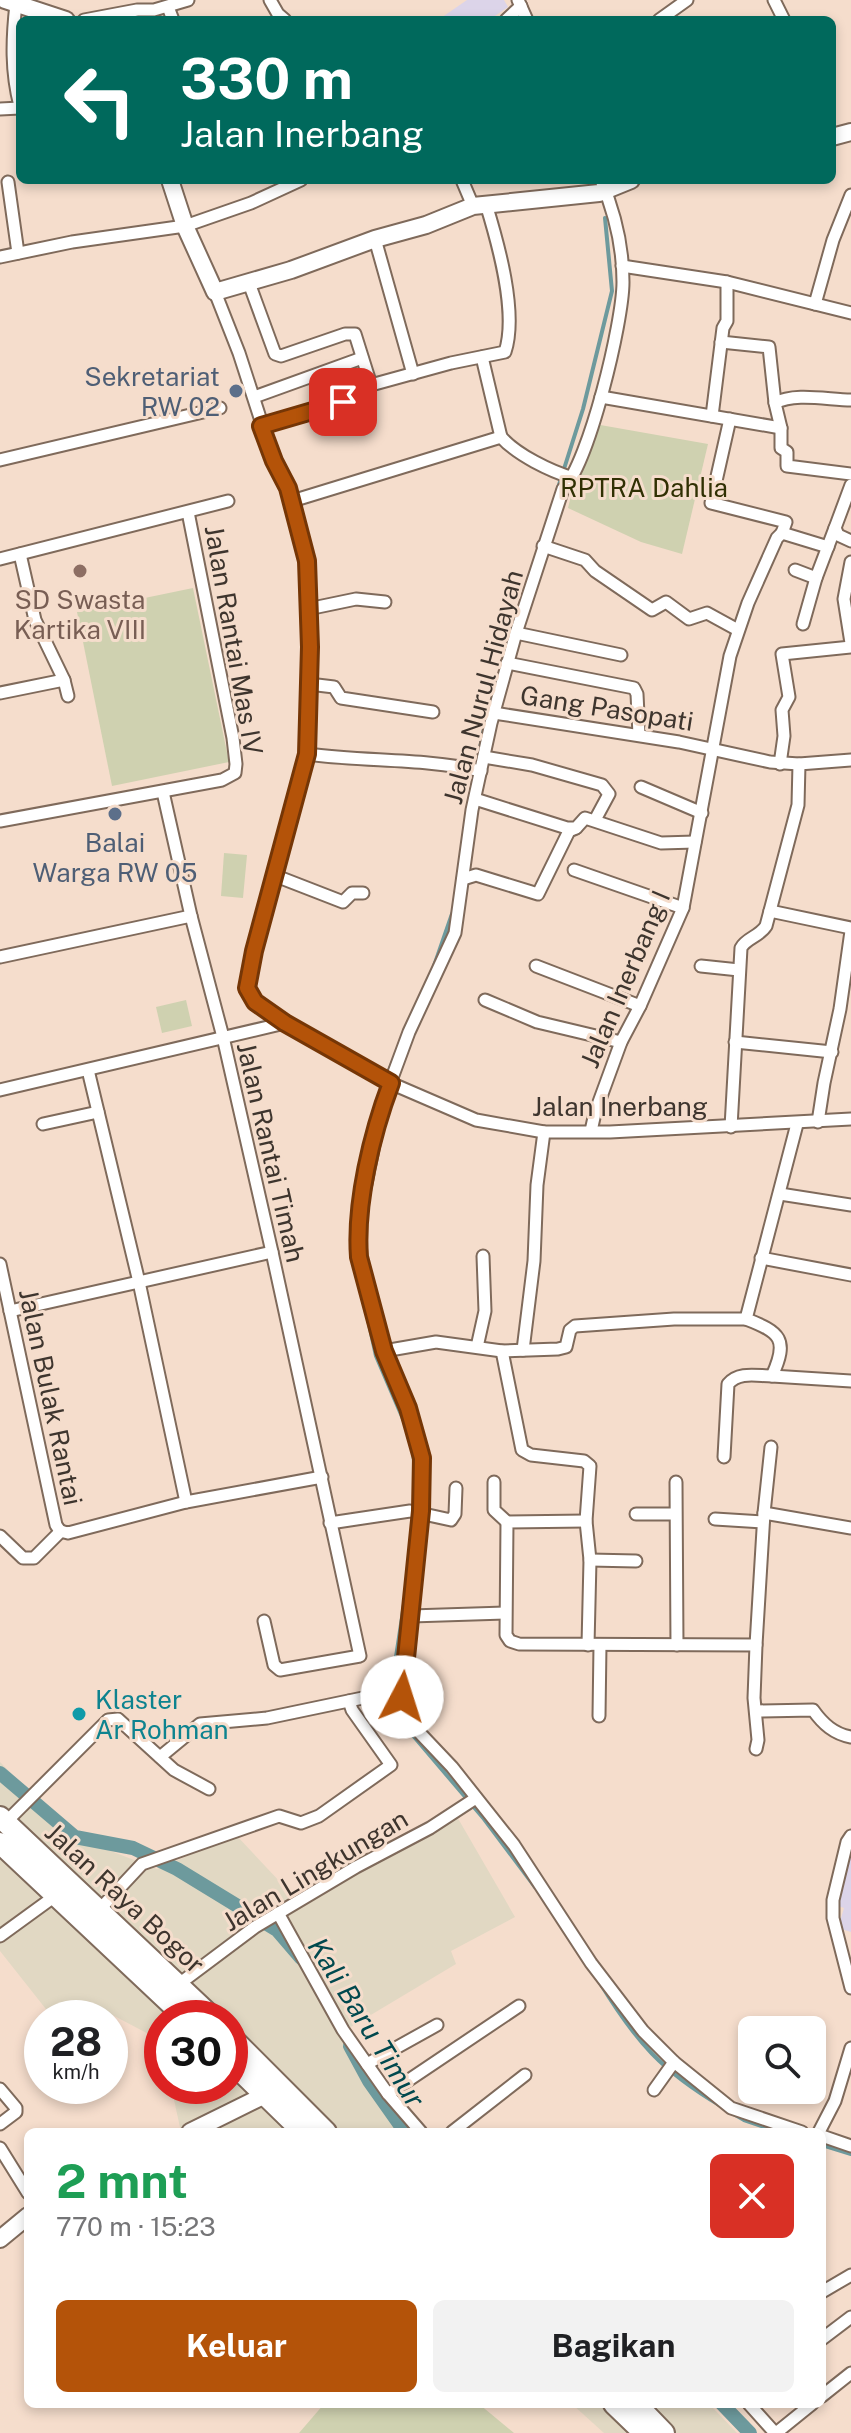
<!DOCTYPE html>
<html lang="id">
<head>
<meta charset="utf-8">
<style>
  body { margin:0; font-family:"Public Sans",sans-serif; background:#f2f2f2; color:#202124; height:100vh; display:flex; flex-direction:column; font-size:30px; white-space:nowrap }
  * { box-sizing:border-box; margin:0 }
  p { font-size:26px; color:#757577 }
  .icon { flex:none; width:44px; height:44px; fill:none; stroke:currentColor; stroke-width:2; stroke-linecap:round; stroke-linejoin:round }
  .map { position:relative; flex:1; overflow:hidden }
  .side { position:absolute; left:24px; top:2128px; width:802px; height:280px; display:flex; flex-direction:column; background:#fff; border-radius:12px; box-shadow:0 4px 12px #0003 }
  .side>* { flex:none }
  .top-card { position:absolute; left:16px; top:16px; width:820px; height:168px; border-radius:12px; box-shadow:0 4px 12px #0003; background:#00695c; color:#fff; overflow:hidden }
  .fabs { position:absolute; left:738px; top:2016px; display:grid; gap:16px }
  .fabs a { display:grid; place-items:center; width:88px; height:88px; border-radius:12px; background:#fff; box-shadow:0 4px 12px #0003; font-size:40px }
  .speed { position:absolute; left:24px; top:2000px; display:flex; gap:16px; font-size:40px; font-weight:700; text-align:center }
  .speed>* { display:grid; place-content:center; width:104px; height:104px; border-radius:50%; background:#fff; box-shadow:0 4px 12px #0003; line-height:1 }
  .speed small { font-size:20px; font-weight:400 }
  .speed .limit { border:12px solid #d22; background:#fff; color:#111 }
  .pin { position:absolute; display:grid; place-items:center; width:68px; height:68px; color:#fff; margin:-34px; border-radius:16px; box-shadow:0 4px 12px #0006 }
  .me { position:absolute; width:88px; margin:-44px; rotate:5deg; stroke-linejoin:round; filter:drop-shadow(0 0 6px #0008) }
  .turn { display:flex; align-items:center; gap:28px; height:168px; padding:0 32px; font-size:36px }
  .turn .icon { width:104px; height:104px; stroke-width:2.5 }
  .turn b { display:block; font-size:56px; line-height:68px }
  .round { display:grid; place-items:center; flex:none; width:84px; height:84px; border-radius:12px; background:#f2f2f2 }
  .summary { display:flex; align-items:center; justify-content:space-between; height:136px; padding:0 32px }
  h1 { font-size:48px; font-weight:700; line-height:60px; color:#1e9e55 }
  .cta { display:flex; gap:16px; margin-top:auto; padding:16px 32px }
  .cta a { flex:1; height:92px; border-radius:12px; background:#b45309; color:#fff; font-size:32px; font-weight:700; line-height:92px; text-align:center }
  .cta a+a { background:#f2f2f2; color:#202124 }
  .map>svg:first-child { display:block }
  .commercial { fill:#e1d8c3 }
  .education { fill:#dcd4e9 }
  .green { fill:#cfd1b0 }
  .lines { fill:none; stroke-linecap:round; stroke-linejoin:round }
  .stream { stroke:#6d9a9d; stroke-width:4 }
  .canal { stroke:#6d9a9d; stroke-width:14 }
  .street-casing { stroke:#7f6a5b; stroke-width:15 }
  .secondary-casing { stroke:#7f6a5b; stroke-width:20 }
  .highway-casing { stroke:#7f6a5b; stroke-width:24 }
  .street { stroke:#fff; stroke-width:11 }
  .secondary { stroke:#fff; stroke-width:16 }
  .highway { stroke:#fff; stroke-width:20 }
  .route-casing { stroke:#753606; stroke-width:20 }
  .route { stroke:#b45309; stroke-width:14 }
  .service-dot { fill:#5c6f8a; stroke:#f5ddcc; stroke-width:3 }
  .education-dot { fill:#8d6e63; stroke:#f5ddcc; stroke-width:3 }
  .culture-dot { fill:#0f9aa8; stroke:#f5ddcc; stroke-width:3 }
  .labels { text-anchor:middle; dominant-baseline:central; stroke-width:6; stroke-linejoin:round; paint-order:stroke }
  .service-label { font-size:26px; fill:#4e5e75; stroke:#f5ddcc; text-anchor:end }
  .park-label { font-size:26px; fill:#303003; stroke:#f5ddcc }
  .education-label { font-size:26px; fill:#785e54; stroke:#f5ddcc }
  .street-label { font-size:26px; fill:#3e352e; stroke:#f5ddcc }
  .culture-label { font-size:26px; fill:#0d838f; stroke:#f5ddcc; text-anchor:start }
  .water-label { font-size:28px; font-style:italic; fill:#01494e; stroke:#f5ddcc }
</style>
</head>
<body>
<div class="map">
<svg width="851" height="2433" viewBox="0 0 851 2433">
  <rect width="100%" height="100%" fill="#f5ddcc"/>
  <g class="commercial">
    <polygon points="0,1762 75,1837 157,1869 236,1835 297,1900 456,1815 515,1917 451,1951 456,1964 344,2031 411,2132 181,2132 171,2086 230,2086 230,2018 162,2018 162,2046 160,2040 101,2009 87,2018 53,2018 0,1951"/>
    <polygon points="572,2404 709,2404 737,2433 604,2433"/>
  </g>
  <g class="education">
    <polygon points="467,0 504,0 508,7 489,20 438,20"/>
    <polygon points="851,1843 851,1932 838,1928 844,1908 835,1905"/>
  </g>
  <g class="green">
    <polygon points="589,423 708,444 682,554 641,542 568,508"/>
    <polygon points="193,588 229,762 112,786 77,612"/>
    <polygon points="224,853 247,855 243,898 221,896"/>
    <polygon points="186,1000 192,1026 162,1033 156,1007"/>
    <polygon points="324,2404 479,2404 514,2433 299,2433"/>
  </g>
  <g class="lines">
    <g class="stream">
      <polyline points="591,180 593,185"/>
      <polyline points="557,491 583,409 612,291 605,218"/>
      <polyline points="476,767 484,729"/>
      <polyline points="434,966 452,914"/>
      <polyline points="385,1080 394,1059"/>
      <path d="M355,1260C347,1226 357,1191 366,1159"/>
      <polyline points="357,1269 376,1356 412,1440 416,1482"/>
      <polyline points="408,1578 394,1670 392,1700 404,1725 484,1819 535,1887"/>
      <path d="M600,1983C636,2042 662,2071 721,2106"/>
      <polyline points="732,2113 744,2120 779,2132"/>
      <polyline points="822,2145 851,2154"/>
    </g>
    <g class="canal">
      <polyline points="0,1773 75,1837 133,1848 177,1869 277,1930 301,1958"/>
      <polyline points="350,2046 369,2081 405,2132"/>
      <polyline points="722,2404 750,2433"/>
    </g>
    <defs>
      <g id="street">
        <polyline points="270,0 278,14 285,20"/>
        <polyline points="518,0 527,20"/>
        <polyline points="774,0 784,20"/>
        <path d="M16,4C12,39 11,72 20,106"/>
        <polyline points="168,7 173,20"/>
        <polyline points="84,20 137,10 154,10 188,0"/>
        <polyline points="506,20 521,6"/>
        <polyline points="659,20 687,0"/>
        <polyline points="0,109 20,108"/>
        <polyline points="462,180 473,206"/>
        <path d="M601,180C615,213 623,246 623,282C623,322 589,463 563,489L516,633L491,723L472,810L455,933L409,1032L382,1105L360,1213L359,1257L368,1291L384,1351L408,1408L422,1458L421,1511L401,1690L408,1714L416,1729L452,1767L514,1845L591,1963L643,2031L674,2062L731,2108L802,2132"/>
        <polyline points="8,182 18,253"/>
        <polyline points="375,239 413,374"/>
        <polyline points="0,257 72,242 185,226 251,203 301,180"/>
        <polyline points="622,266 727,282 851,313"/>
        <polyline points="249,283 275,354 281,356 345,334 355,334 371,385"/>
        <polyline points="215,292 239,353 274,461 292,501 307,561 308,579 310,647 307,754 276,876 254,951 247,985 251,998 285,1023 381,1079 476,1120 544,1132 610,1132 851,1119"/>
        <polyline points="815,304 833,240 851,195"/>
        <polyline points="721,342 769,347 775,403"/>
        <polyline points="482,357 501,437"/>
        <polyline points="254,397 362,358"/>
        <polyline points="601,397 781,428"/>
        <path d="M851,400C829,400 795,392 775,403L781,428V448L787,452V466L851,474"/>
        <polyline points="712,416 723,328 727,321 727,282"/>
        <polyline points="730,419 711,503 786,522 782,533 828,547"/>
        <path d="M261,426L343,402L371,385L451,363L505,352C518,313 498,243 486,204"/>
        <path d="M501,437C517,455 550,471 573,478"/>
        <polyline points="0,460 220,408"/>
        <polyline points="851,485 835,528 838,535 851,541"/>
        <polyline points="292,501 501,437"/>
        <polyline points="543,546 585,560 595,571 652,610 666,602 689,619 707,613 738,630"/>
        <polyline points="20,554 35,620 64,680 68,696"/>
        <polyline points="0,559 228,501"/>
        <polyline points="851,562 844,599 851,643"/>
        <polyline points="795,570 816,578"/>
        <polyline points="308,609 356,599 385,602"/>
        <polyline points="803,624 816,578 835,528"/>
        <polyline points="516,633 621,655"/>
        <polyline points="507,663 634,688 637,694 639,735"/>
        <polyline points="309,684 334,687 341,698 433,712"/>
        <polyline points="0,693 64,680"/>
        <polyline points="494,713 679,742 770,762 799,764 851,760"/>
        <path d="M307,754C365,762 423,758 481,771"/>
        <polyline points="484,757 532,765 602,785 609,794 595,820"/>
        <polyline points="780,764 784,736 782,710 789,697 782,654 851,647"/>
        <polyline points="641,787 702,813"/>
        <polyline points="163,792 191,916 223,1037 272,1252 360,1656 280,1670 274,1665 264,1621"/>
        <polyline points="475,799 567,828 576,828 585,818 661,843 695,842"/>
        <polyline points="0,821 222,780 235,773 236,764 233,738 188,512"/>
        <polyline points="574,870 683,908"/>
        <polyline points="276,876 343,902 352,893 363,893"/>
        <polyline points="463,879 476,875 538,894 569,831 576,828"/>
        <polyline points="770,911 851,928"/>
        <polyline points="0,957 191,916"/>
        <polyline points="536,966 640,1006"/>
        <polyline points="701,966 739,970"/>
        <polyline points="485,1000 537,1022 621,1042"/>
        <polyline points="735,1042 832,1052"/>
        <polyline points="88,1070 139,1282 186,1502"/>
        <polyline points="0,1090 285,1023"/>
        <polyline points="818,1122 824,1083 840,1009 851,931"/>
        <polyline points="43,1124 98,1112"/>
        <path d="M797,1124L746,1319C780,1332 789,1339 772,1376L851,1381"/>
        <path d="M731,1127L741,948C746,938 759,937 766,926L798,805L799,764"/>
        <polyline points="591,1131 595,1113 621,1042 640,1006 683,908 730,656 748,603 777,538 782,533"/>
        <polyline points="780,1194 851,1205"/>
        <polyline points="761,1258 851,1275"/>
        <polyline points="0,1264 56,1525 60,1531 68,1533 186,1502 322,1477"/>
        <polyline points="10,1311 272,1252"/>
        <polyline points="477,1347 485,1311 483,1256"/>
        <polyline points="523,1350 534,1261 537,1185 544,1132"/>
        <polyline points="384,1351 436,1342 502,1351 558,1349 566,1347 570,1330 575,1326 674,1319 746,1319"/>
        <polyline points="502,1351 522,1450 531,1455 584,1461 590,1466 586,1521 590,1560 588,1645"/>
        <path d="M724,1457L728,1384C739,1371 757,1376 772,1376"/>
        <polyline points="494,1482 494,1510 507,1522"/>
        <polyline points="676,1482 677,1645"/>
        <polyline points="764,1513 851,1528"/>
        <polyline points="636,1514 675,1514"/>
        <polyline points="715,1519 763,1522"/>
        <polyline points="586,1521 507,1522 506,1635 510,1641 519,1644 756,1645"/>
        <polyline points="330,1523 410,1511 451,1520 455,1514 456,1488"/>
        <polyline points="0,1536 23,1558 34,1558 61,1531"/>
        <polyline points="590,1560 636,1561"/>
        <polyline points="411,1616 505,1613"/>
        <path d="M757,1711L813,1710C823,1724 834,1734 851,1737"/>
        <polyline points="599,1716 600,1645"/>
        <polyline points="756,1749 758,1740 754,1698 756,1645 764,1513 771,1447"/>
        <polyline points="160,1757 200,1724 267,1718 401,1690"/>
        <polyline points="6,1822 108,1720 118,1719 174,1770 209,1789"/>
        <polyline points="851,1836 847,1842 833,1900 833,1918 851,1988"/>
        <polyline points="100,1909 142,1864 279,1816 301,1823 319,1816 391,1765 352,1710 349,1701"/>
        <polyline points="278,1913 343,2030 388,2094 421,2132"/>
        <polyline points="0,1936 55,1896"/>
        <polyline points="179,1984 255,1927 356,1867 430,1828 476,1798"/>
        <polyline points="367,2064 437,2025"/>
        <polyline points="0,2089 16,2108 16,2112 0,2124"/>
        <polyline points="654,2090 674,2062"/>
        <polyline points="388,2094 519,2006"/>
        <polyline points="452,2132 525,2075"/>
        <polyline points="819,2132 835,2101 851,2048"/>
        <polyline points="822,2136 851,2146"/>
        <polyline points="0,2148 28,2193"/>
        <polyline points="822,2292 851,2275"/>
        <polyline points="822,2339 851,2317"/>
        <polyline points="822,2396 851,2373"/>
        <polyline points="749,2404 775,2433"/>
        <polyline points="776,2433 812,2404"/>
      </g>
      <g id="secondary">
        <polyline points="5,0 66,20"/>
        <polyline points="832,137 851,132"/>
        <polyline points="170,180 185,226 215,292 291,270 375,239 426,225 473,206 599,193 631,180"/>
        <polyline points="190,2132 265,2095"/>
        <polyline points="0,2239 28,2216"/>
      </g>
      <g id="highway">
        <polyline points="0,1817 213,2018"/>
        <polyline points="0,1843 186,2018"/>
        <polyline points="230,2036 326,2132"/>
        <polyline points="230,2061 303,2132"/>
        <polyline points="614,2404 644,2433"/>
        <polyline points="636,2404 664,2433"/>
      </g>
    </defs>
    <use href="#street" class="street-casing"/>
    <use href="#secondary" class="secondary-casing"/>
    <use href="#highway" class="highway-casing"/>
    <use href="#street" class="street"/>
    <use href="#secondary" class="secondary"/>
    <use href="#highway" class="highway"/>
  </g>
  <g class="lines">
    <defs>
      <path id="route" d="M343,402L261,426L274,461L288,488L307,561L310,647L307,754L254,951L247,988L255,1002L285,1023L391,1083C372,1133 355,1203 359,1257L384,1351L408,1408L422,1458L421,1511L402,1697"/>
    </defs>
    <use href="#route" class="route-casing"/>
    <use href="#route" class="route"/>
  </g>
  <g class="service-dot">
    <circle cx="236" cy="391" r="8"/>
    <circle cx="115" cy="814" r="8"/>
  </g>
  <circle class="education-dot" cx="80" cy="571" r="8"/>
  <circle class="culture-dot" cx="79" cy="1714" r="8"/>
  <g class="labels">
    <g class="service-label">
      <text x="220" y="376">Sekretariat<tspan x="220" dy="30">RW 02</tspan></text>
      <text x="115" y="842" text-anchor="middle">Balai<tspan x="115" dy="30">Warga RW 05</tspan></text>
    </g>
    <g class="park-label">
      <text x="644" y="487">RPTRA Dahlia</text>
    </g>
    <g class="education-label">
      <text x="80" y="599">SD Swasta<tspan x="80" dy="30">Kartika VIII</tspan></text>
    </g>
    <g class="street-label">
      <text transform="translate(234 640) rotate(80)">Jalan Rantai Mas IV</text>
      <text transform="translate(483 687) rotate(-75)">Jalan Nurul Hidayah</text>
      <text transform="translate(607 708) rotate(9)">Gang Pasopati</text>
      <text transform="translate(625 979) rotate(-67)">Jalan Inerbang I</text>
      <text x="620" y="1106">Jalan Inerbang</text>
      <text transform="translate(271 1152) rotate(77)">Jalan Rantai Timah</text>
      <text transform="translate(51 1397) rotate(78)">Jalan Bulak Rantai</text>
      <text transform="translate(315 1870) rotate(-31)">Jalan Lingkungan</text>
      <text transform="translate(125 1898) rotate(43)">Jalan Raya Bogor</text>
    </g>
    <g class="culture-label">
      <text x="95" y="1699">Klaster<tspan x="95" dy="30">Ar Rohman</tspan></text>
    </g>
    <g class="water-label">
      <text transform="translate(367 2022) rotate(58)">Kali Baru Timur</text>
    </g>
  </g>
</svg>
<div class="fabs">
<a><svg class="icon" aria-label="search" viewBox="0 0 24 24"><circle cx="10" cy="10" r="6"/><path d="M15 15l6 6"/></svg></a>
</div>
<div class="speed"><div>28<small>km/h</small></div><div class="limit">30</div></div>
<div class="pin" style="left:343px;top:402px;background:#d93025"><svg class="icon" aria-label="arrive" viewBox="0 0 24 24"><path d="M6 21V4h12l-3 4 3 4H6"/></svg></div>
<svg class="me" style="left:402px;top:1697px" viewBox="-20 -20 40 40"><circle r="19" fill="#fff"/><path d="M0-13L10 11 0 6-10 11z" fill="#b45309"/></svg>
<div class="top-card">
<div class="turn"><svg class="icon" aria-label="left" viewBox="0 0 24 24"><path d="M17 20v-9H6M10 6l-5 5 5 5"/></svg><div><b>330 m</b>Jalan Inerbang</div></div>
</div>
<section class="side">
<div class="summary"><div><h1>2 mnt</h1><p>770 m · 15:23</p></div><a class="round" style="background:#d93025;color:#fff"><svg class="icon" aria-label="close" viewBox="0 0 24 24"><path d="M6 6l12 12M18 6L6 18"/></svg></a></div>
<div class="cta"><a>Keluar</a><a>Bagikan</a></div>
</section>
</div>
</body>
</html>
